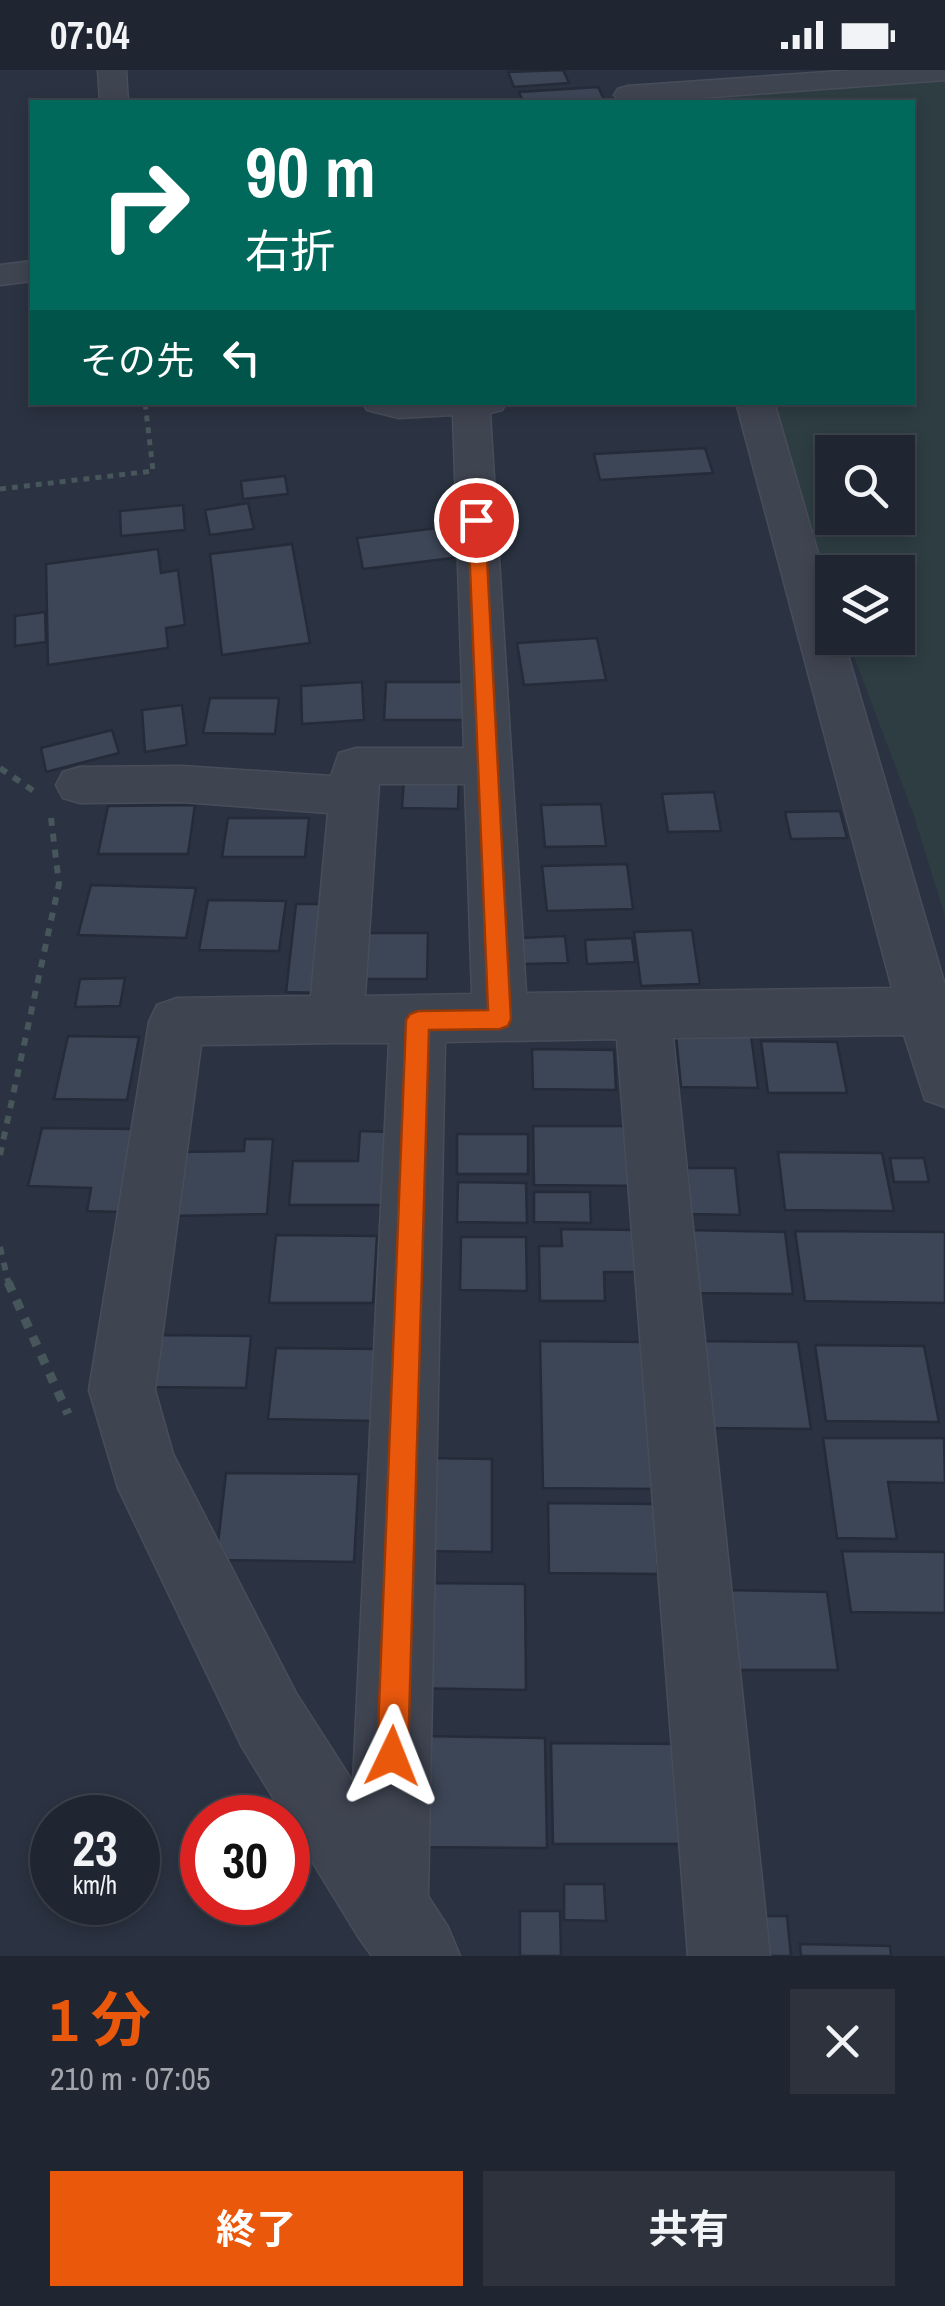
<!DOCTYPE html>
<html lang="ja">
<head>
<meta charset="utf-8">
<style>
  body { margin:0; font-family:"Archivo Narrow","Noto Sans JP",sans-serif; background:#2d323d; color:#f1f3f6; height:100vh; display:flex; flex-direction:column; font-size:38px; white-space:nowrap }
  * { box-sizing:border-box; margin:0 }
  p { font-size:32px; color:#a2a5ab }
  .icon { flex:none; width:55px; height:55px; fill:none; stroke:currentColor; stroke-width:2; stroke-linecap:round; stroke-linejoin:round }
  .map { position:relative; height:1886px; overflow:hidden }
  .sheet { display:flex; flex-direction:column; background:#202631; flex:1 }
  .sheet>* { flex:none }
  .hud { position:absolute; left:30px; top:30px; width:885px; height:305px; border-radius:0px; box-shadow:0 5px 15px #0003,0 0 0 2px #3d434d; background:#00695c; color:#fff; overflow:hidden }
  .controls { position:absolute; left:815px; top:365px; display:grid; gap:20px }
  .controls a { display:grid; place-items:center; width:100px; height:100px; border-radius:0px; background:#202631; box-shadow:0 5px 15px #0003,0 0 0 2px #3d434d; font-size:50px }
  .speed { position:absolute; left:30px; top:1725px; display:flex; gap:20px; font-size:50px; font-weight:700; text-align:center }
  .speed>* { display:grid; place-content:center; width:130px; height:130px; border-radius:50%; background:#202631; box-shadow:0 5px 15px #0003,0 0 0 2px #3d434d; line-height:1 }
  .speed small { font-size:25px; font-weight:400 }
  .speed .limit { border:15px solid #d22; background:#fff; color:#111 }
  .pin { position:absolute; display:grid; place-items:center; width:85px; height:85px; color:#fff; margin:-42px; border:5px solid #fff; border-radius:50%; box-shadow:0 2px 10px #0007 }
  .me { position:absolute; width:110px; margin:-55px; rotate:2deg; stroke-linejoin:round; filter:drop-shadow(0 0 8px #0008) }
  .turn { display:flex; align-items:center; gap:35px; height:210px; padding:0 50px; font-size:45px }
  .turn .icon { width:130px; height:130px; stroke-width:2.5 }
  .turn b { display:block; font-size:70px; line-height:85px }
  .then { display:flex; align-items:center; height:95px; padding:0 50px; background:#0003; gap:20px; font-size:38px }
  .round { display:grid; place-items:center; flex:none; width:105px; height:105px; border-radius:0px; background:#2d323d }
  .overview { display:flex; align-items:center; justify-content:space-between; height:170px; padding:0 50px }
  h1 { font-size:60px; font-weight:700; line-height:75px; color:#ea580c }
  .button { display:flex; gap:20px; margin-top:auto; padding:20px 50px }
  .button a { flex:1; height:115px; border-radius:0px; background:#ea580c; color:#fff; font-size:40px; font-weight:700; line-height:115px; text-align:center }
  .button a+a { background:#2d323d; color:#f1f3f6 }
  .status { display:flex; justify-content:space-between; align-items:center; height:70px; padding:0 50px; background:#202631; direction:ltr }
  .status svg { height:28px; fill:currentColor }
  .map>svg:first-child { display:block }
  .green { fill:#2d3d42; fill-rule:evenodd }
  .building { fill:#3d4656; stroke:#252b38; stroke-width:2.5 }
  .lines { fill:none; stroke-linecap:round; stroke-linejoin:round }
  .minor-casing { stroke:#484d5a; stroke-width:3 }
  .path-far2 { stroke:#46565a; stroke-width:5; stroke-dasharray:6 6; stroke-linecap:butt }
  .path-far1 { stroke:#46565a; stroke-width:6; stroke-dasharray:8 8; stroke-linecap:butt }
  .path { stroke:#46565a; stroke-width:9; stroke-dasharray:10 10; stroke-linecap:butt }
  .minor { fill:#3f4451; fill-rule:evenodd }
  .route { fill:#ea580c; stroke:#983908; stroke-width:2.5 }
</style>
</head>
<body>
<div class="status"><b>07:04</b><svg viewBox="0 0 49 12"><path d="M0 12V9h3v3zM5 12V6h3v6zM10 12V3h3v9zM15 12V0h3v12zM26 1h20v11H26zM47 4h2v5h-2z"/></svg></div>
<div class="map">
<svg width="945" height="1886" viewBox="0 0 945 1886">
  <rect width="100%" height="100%" fill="#2b3241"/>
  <path class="green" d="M945,6V846L913,743L847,568H898V502H832V528L759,333L912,332V32H652L658,29ZM832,382H898V448H832Z"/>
  <g class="building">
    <polygon points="563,0 569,13 514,17 508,2"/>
    <polygon points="598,17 605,31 523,32 519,22"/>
    <polygon points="705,378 713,403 600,410 594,384"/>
    <polygon points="285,406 288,424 243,429 241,411"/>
    <polygon points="248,433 254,459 210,465 205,440"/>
    <polygon points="183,435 185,460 121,466 120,441"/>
    <polygon points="445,457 453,488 363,499 357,468"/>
    <polygon points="292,474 310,573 222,585 210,484"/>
    <polygon points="158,479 161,503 178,500 185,555 166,558 168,578 48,595 46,494"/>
    <polygon points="45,542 46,572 15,576 15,546"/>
    <polygon points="597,568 606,610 524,615 517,573"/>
    <polygon points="362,612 364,650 302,654 301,616"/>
    <polygon points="386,612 467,612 467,650 384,650"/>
    <polygon points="210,628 279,628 275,664 203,663"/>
    <polygon points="182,635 187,675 145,682 142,640"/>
    <polygon points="112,660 119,683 46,702 41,678"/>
    <polygon points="404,708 459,709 458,739 402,738"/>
    <polygon points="714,722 721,761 668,762 662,724"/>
    <polygon points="601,734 606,776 545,777 541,735"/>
    <polygon points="195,735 188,784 98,784 108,736"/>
    <polygon points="840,741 847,768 791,769 785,742"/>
    <polygon points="228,748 309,748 305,787 222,787"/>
    <polygon points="627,794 633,839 547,841 542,796"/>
    <polygon points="91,815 196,818 186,868 78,865"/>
    <polygon points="208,830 286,831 279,881 199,880"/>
    <polygon points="296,834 329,834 321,923 286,922"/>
    <polygon points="692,860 700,914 641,916 634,862"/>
    <polygon points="361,863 428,863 427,909 359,909"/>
    <polygon points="565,866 568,893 522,894 520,868"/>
    <polygon points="632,868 635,892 587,894 585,870"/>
    <polygon points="125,908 120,936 75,937 80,909"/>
    <polygon points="676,965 751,965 758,1018 681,1017"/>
    <polygon points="68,966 139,967 127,1030 54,1029"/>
    <polygon points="761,971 837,972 847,1023 768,1023"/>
    <polygon points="532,979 614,980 616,1020 533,1019"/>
    <polygon points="533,1056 638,1056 642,1116 534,1115"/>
    <polygon points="42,1058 136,1059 120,1142 87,1141 91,1118 28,1116"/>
    <polygon points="360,1061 390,1062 386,1135 289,1135 293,1091 358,1091"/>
    <rect x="457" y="1064" width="71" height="40"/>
    <polygon points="245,1069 273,1069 267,1144 173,1146 180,1082 244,1081"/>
    <polygon points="778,1082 882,1083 894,1141 785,1140"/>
    <polygon points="890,1088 924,1088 929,1112 894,1112"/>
    <polygon points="687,1098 735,1098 740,1145 691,1144"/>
    <polygon points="458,1112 526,1113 527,1153 457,1152"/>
    <polygon points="534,1122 590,1122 591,1153 534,1152"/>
    <polygon points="561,1159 638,1160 641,1202 604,1202 605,1231 540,1231 539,1176 562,1176"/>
    <polygon points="682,1160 785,1162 793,1224 688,1223"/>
    <polygon points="795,1161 945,1162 945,1233 805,1231"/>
    <polygon points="276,1165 377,1166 373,1233 269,1233"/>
    <polygon points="461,1167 526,1167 527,1221 460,1220"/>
    <polygon points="157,1265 251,1266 246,1318 150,1317"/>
    <polygon points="540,1271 647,1272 657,1419 543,1418"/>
    <polygon points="694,1271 798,1272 811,1359 702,1358"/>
    <polygon points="815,1275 924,1276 939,1352 826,1351"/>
    <polygon points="276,1278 380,1279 376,1351 268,1349"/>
    <polygon points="823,1368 944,1368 945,1413 888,1412 897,1469 837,1468"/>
    <polygon points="424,1388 492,1389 492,1482 421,1481"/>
    <polygon points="226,1403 359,1404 354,1492 216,1490"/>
    <polygon points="548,1433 654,1434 658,1504 549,1503"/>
    <polygon points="842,1481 945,1482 945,1543 851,1542"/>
    <polygon points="409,1513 525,1514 526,1620 404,1618"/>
    <polygon points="723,1520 827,1522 838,1600 730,1600"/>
    <polygon points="420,1666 545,1668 547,1778 417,1777"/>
    <polygon points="551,1673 684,1674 692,1774 553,1774"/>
    <polygon points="564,1814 604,1814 606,1851 564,1850"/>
    <polygon points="520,1841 560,1841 561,1886 520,1886"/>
    <polygon points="751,1846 787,1846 791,1886 755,1886"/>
    <polygon points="800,1874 890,1876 891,1886 801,1886"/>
  </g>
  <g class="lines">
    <defs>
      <g id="minor">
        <polygon points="98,0 126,0 128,32 100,32"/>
        <polygon points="855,0 945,0 945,10 644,32 623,32 614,25 618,19 628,16"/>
        <polygon points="32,191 32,211 0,215 0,195"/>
        <path d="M362,332H507L502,340L490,343L526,923L892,918L736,332H774L832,532V568H843L945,915V1037L925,1030L904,965L673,968L770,1886H688L617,969L445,972L428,1826L448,1857L460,1886H372L359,1868L242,1677L118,1418L89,1320L149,952L157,935L177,928L311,926L328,743L182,732L80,733L63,728L56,715L63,702L80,697L182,696L331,706L339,683L356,678H464L453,345L399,348L367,340ZM379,714H465L472,924L365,926ZM340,973H389L353,1712L296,1623L173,1384L155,1320L201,975Z"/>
      </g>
    </defs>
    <use href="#minor" class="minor-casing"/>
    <polyline class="path-far2" points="0,419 153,401 145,332"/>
    <g class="path-far1">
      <polyline points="0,698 35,722"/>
      <polyline points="0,1085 59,814 51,748"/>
      <polyline points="0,1177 9,1215"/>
    </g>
    <polyline class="path" points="8,1212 68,1344"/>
    <use href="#minor" class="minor"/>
  </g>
  <polygon class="route" points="476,445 485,450 511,949 508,956 500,959 429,960 408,1686 404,1697 392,1701 381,1697 377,1686 406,950 410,944 418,941 488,940 468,450"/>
</svg>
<div class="controls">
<a><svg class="icon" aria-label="search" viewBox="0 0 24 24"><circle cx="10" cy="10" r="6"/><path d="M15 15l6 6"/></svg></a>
<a><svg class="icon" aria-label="layers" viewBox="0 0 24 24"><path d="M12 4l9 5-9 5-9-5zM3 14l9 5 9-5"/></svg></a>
</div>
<div class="speed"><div>23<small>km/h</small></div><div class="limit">30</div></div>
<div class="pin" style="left:476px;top:450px;background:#d93025"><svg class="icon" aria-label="arrive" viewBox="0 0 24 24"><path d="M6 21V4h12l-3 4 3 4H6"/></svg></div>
<svg class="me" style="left:392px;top:1686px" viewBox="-20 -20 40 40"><path d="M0-17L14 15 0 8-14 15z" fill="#ea580c" stroke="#fff" stroke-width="4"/></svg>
<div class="hud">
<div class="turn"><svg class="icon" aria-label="right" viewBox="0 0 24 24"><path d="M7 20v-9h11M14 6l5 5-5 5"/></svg><div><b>90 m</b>右折</div></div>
<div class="then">その先<svg class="icon" aria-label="left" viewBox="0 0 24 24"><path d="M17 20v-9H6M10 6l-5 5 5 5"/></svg></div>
</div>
</div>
<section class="sheet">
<div class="overview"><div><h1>1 分</h1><p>210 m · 07:05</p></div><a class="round"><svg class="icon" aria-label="close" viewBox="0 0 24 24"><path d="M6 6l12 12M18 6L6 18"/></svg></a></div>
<div class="button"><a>終了</a><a>共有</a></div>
</section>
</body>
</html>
